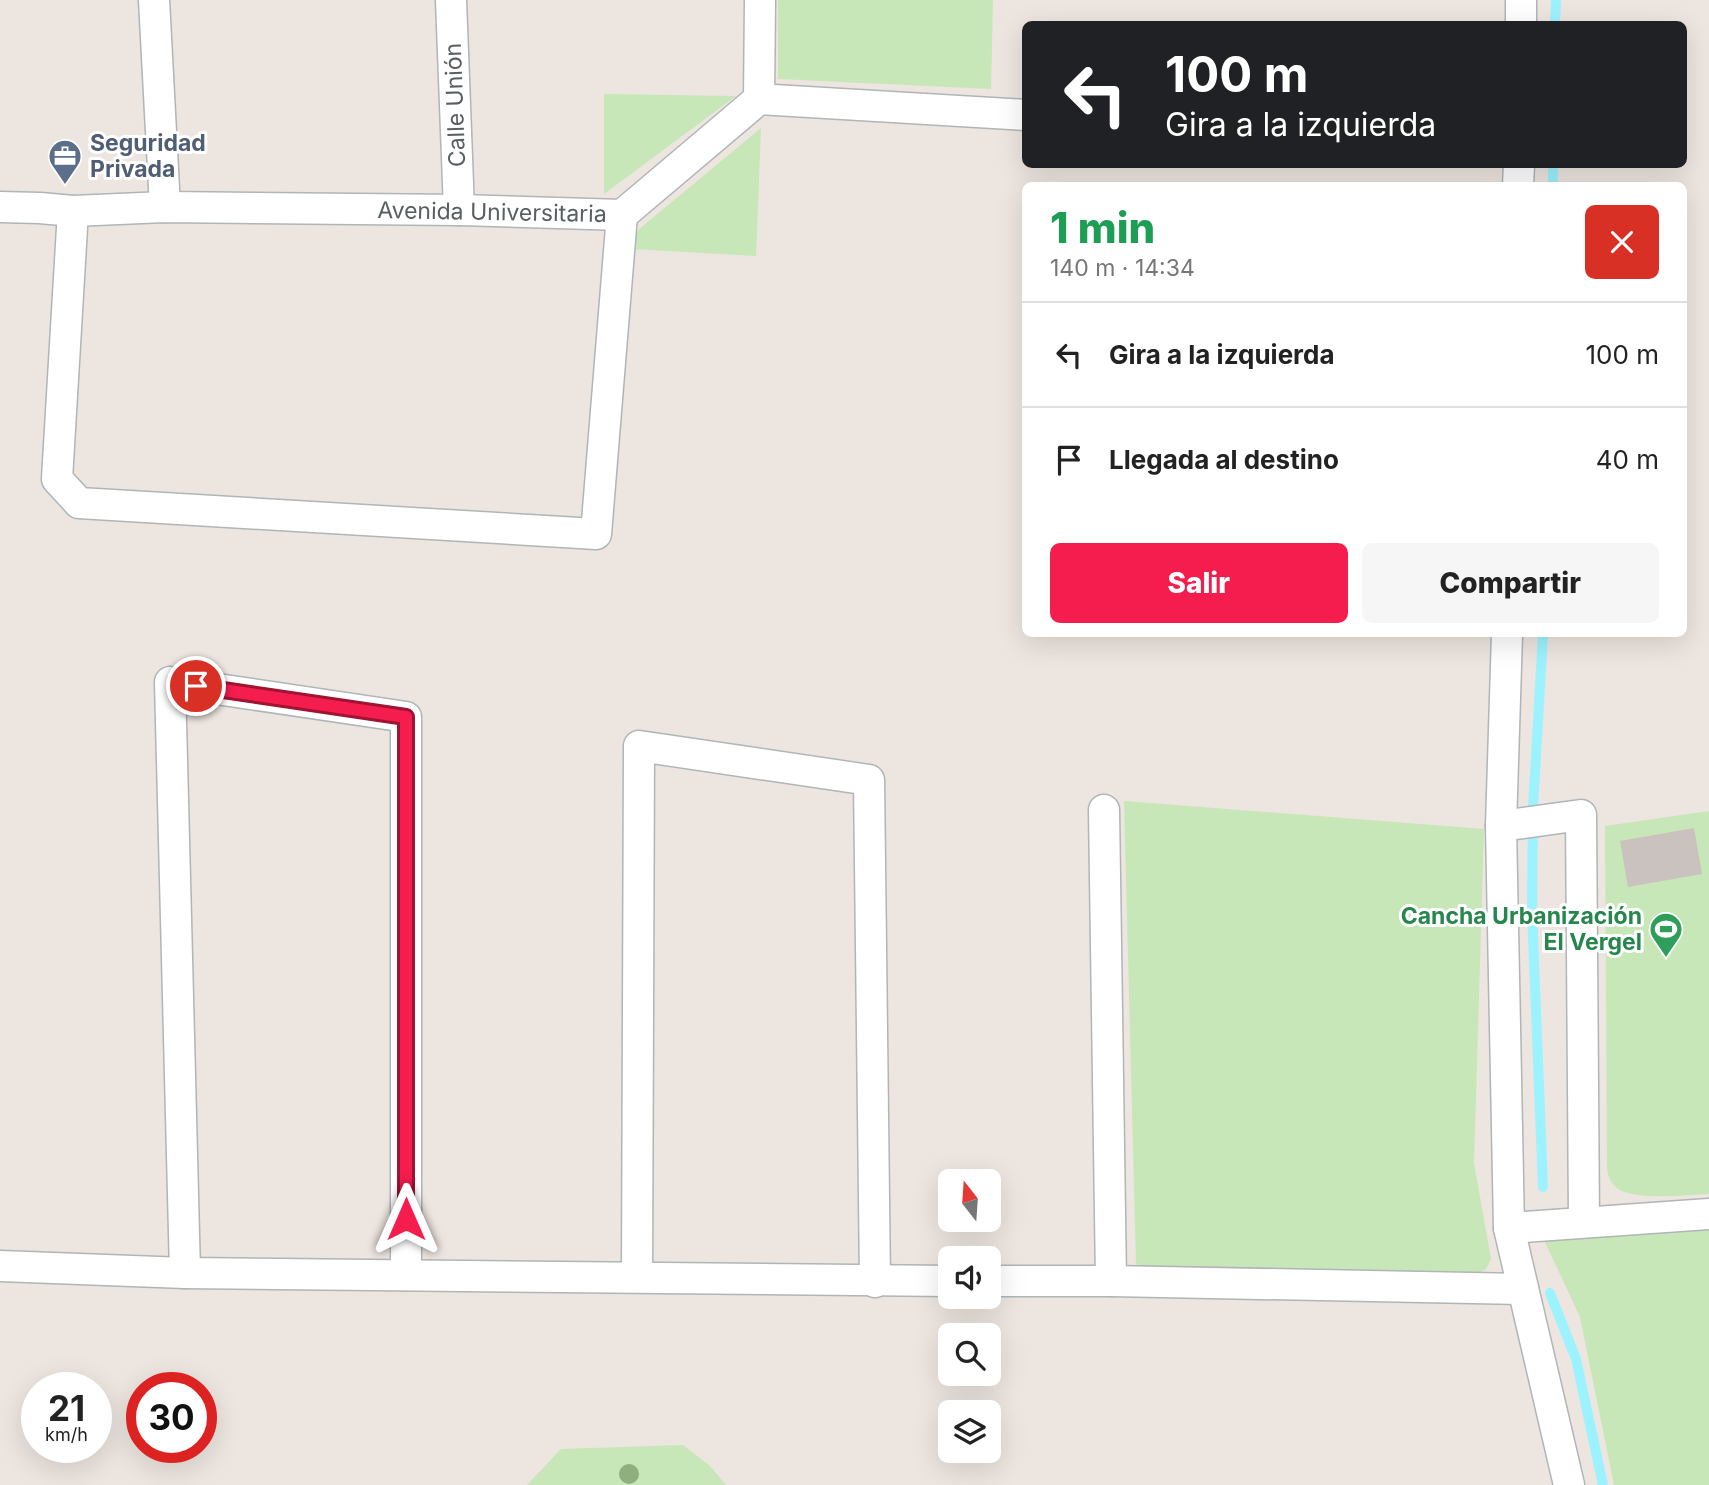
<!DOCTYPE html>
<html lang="es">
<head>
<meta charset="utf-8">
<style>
  body { margin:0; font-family:Inter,sans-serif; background:#f6f6f6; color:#222; height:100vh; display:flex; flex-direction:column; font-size:26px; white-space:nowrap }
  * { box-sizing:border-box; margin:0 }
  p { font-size:23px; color:#767676 }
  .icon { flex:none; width:38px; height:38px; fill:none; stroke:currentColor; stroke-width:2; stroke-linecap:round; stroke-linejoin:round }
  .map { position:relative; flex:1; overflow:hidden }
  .details { position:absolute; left:1022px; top:182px; width:665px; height:455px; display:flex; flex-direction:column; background:#fff; border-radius:10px; box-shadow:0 7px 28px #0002 }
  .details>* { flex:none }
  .hud { position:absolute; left:1022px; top:21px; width:665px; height:147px; border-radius:10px; box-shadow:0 7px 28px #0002; background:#202124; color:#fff; overflow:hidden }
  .needle { width:46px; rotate:343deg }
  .controls { position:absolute; left:938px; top:1169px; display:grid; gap:14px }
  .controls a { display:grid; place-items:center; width:63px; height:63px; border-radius:10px; background:#fff; box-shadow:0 7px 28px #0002; font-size:35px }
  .speed { position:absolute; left:21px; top:1372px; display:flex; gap:14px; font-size:35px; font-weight:700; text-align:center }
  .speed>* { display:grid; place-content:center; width:91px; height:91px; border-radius:50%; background:#fff; box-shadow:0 7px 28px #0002; line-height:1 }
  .speed small { font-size:18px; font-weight:400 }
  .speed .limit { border:10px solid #d22; background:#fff; color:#111 }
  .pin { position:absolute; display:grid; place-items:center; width:60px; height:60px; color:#fff; margin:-30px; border:4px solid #fff; border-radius:50%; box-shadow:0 2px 7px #0007 }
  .me { position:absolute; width:77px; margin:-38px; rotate:0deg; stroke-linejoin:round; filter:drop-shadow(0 0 5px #0008) }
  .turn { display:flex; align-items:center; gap:24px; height:147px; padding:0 28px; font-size:32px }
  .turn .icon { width:91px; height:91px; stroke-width:2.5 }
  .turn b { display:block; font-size:49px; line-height:60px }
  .round { display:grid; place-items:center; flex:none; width:74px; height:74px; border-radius:10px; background:#f6f6f6 }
  .summary { display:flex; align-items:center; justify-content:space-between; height:119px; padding:0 28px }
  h1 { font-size:42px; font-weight:800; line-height:52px; color:#1e9e55 }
  .cta { display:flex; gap:14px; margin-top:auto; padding:14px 28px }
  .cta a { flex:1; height:80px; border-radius:10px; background:#f41d4e; color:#fff; font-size:28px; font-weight:800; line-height:80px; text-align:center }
  .cta a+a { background:#f6f6f6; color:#222 }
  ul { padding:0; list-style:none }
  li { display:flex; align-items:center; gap:21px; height:105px; padding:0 28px; border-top:2px solid #e0e0e0 }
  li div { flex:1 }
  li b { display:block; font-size:26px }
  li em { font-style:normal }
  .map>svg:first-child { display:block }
  .green { fill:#c7e7b9 }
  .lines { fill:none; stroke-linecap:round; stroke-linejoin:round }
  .stream { stroke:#9df2ff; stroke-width:10 }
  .building { fill:#c9c2be }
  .street-casing { stroke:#b0b5b8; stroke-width:33 }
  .street { stroke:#fff; stroke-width:30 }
  .tree { fill:#90af7e }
  .route-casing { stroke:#9f1333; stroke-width:18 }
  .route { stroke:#f41d4e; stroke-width:12 }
  .labels { text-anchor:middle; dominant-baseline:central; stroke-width:6; stroke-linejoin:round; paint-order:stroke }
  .street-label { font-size:23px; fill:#585f61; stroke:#fff }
  .service-label { font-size:23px; font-weight:bold; fill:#4e5e75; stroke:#fff; text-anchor:start }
  .leisure-label { font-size:23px; font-weight:bold; fill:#27864d; stroke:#fff; text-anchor:end }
</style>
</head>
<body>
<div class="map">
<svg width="1709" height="1485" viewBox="0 0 1709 1485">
  <rect width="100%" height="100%" fill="#ede5df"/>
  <g class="green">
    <polygon points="778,0 993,0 991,89 778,79"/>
    <polygon points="604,94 736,96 604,194"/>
    <polygon points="761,128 756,256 632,249 638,230"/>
    <polygon points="1124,801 1484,829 1474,1163 1491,1259 1486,1269 1473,1277 1144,1270 1136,1264"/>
    <path d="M1709,811V1194C1687,1195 1633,1201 1617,1188C1609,1182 1607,1173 1607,1164L1605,826Z"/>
    <polygon points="1709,1224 1709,1485 1614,1485 1580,1317 1544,1240"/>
    <polygon points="683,1445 710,1466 726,1485 527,1485 561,1449"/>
  </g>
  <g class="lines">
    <g class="stream">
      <polyline points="1555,24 1556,0"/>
      <polyline points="1553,186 1553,164"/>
      <polyline points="1543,1187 1532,911 1533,808 1543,634"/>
      <polyline points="1550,1293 1576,1359 1603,1485"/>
    </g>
  </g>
  <polygon class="building" points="1694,828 1702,874 1628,887 1620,841"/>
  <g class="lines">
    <defs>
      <g id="street">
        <polyline points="154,0 165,207"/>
        <polyline points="451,0 459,210"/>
        <polyline points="1521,24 1521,0"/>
        <polyline points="759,99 760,0"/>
        <polyline points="1518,186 1519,164"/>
        <polyline points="0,207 40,208 73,211 165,207 459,210 622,215 759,99 1026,115"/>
        <polyline points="73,211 57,479 79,503 596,534 622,215"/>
        <polyline points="1507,634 1501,826 1509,1228 1569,1485"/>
        <polyline points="1104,810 1111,1281"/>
        <polyline points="1501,826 1581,815 1584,1222"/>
        <polyline points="1509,1228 1709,1214"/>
        <polyline points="0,1266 185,1273 950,1281"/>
        <polyline points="185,1273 170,682 406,717 406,1275"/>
        <polyline points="637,1277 639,746 869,780 875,1282"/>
        <polyline points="989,1281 1111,1281 1523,1289"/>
      </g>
    </defs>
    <use href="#street" class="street-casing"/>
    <use href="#street" class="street"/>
  </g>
  <circle class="tree" cx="629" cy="1474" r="10"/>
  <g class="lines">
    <defs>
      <polyline id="route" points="196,686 406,717 406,1219"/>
    </defs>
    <use href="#route" class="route-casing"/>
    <use href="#route" class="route"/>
  </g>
  <defs>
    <symbol id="office-pin" viewBox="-11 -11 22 30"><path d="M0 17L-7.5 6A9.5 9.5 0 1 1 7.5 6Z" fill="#5c6f8a" stroke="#fff"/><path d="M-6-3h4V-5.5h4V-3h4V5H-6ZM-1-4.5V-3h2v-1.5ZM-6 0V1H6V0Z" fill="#fff"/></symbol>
    <symbol id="stadium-pin" viewBox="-11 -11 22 30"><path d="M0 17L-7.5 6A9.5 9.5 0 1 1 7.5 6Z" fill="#2e9e5b" stroke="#fff"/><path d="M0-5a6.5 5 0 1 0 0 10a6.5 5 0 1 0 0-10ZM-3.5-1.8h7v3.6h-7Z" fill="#fff"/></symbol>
  </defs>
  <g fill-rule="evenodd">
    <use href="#office-pin" x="46" y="137" width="38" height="52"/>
    <use href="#stadium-pin" x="1647" y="910" width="38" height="52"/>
  </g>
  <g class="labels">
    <g class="street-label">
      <text transform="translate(455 105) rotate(-92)">Calle Unión</text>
      <text transform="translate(492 212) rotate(1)">Avenida Universitaria</text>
    </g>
    <g class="service-label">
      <text x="90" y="143">Seguridad<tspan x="90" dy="26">Privada</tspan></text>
    </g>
    <g class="leisure-label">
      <text x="1642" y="916">Cancha Urbanización<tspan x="1642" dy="26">El Vergel</tspan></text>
    </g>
  </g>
</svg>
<div class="controls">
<a><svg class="needle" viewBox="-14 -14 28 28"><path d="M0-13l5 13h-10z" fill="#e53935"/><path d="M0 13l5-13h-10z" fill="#767676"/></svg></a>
<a><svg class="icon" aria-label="sound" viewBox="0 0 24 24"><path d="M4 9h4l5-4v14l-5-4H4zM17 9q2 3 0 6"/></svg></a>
<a><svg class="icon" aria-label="search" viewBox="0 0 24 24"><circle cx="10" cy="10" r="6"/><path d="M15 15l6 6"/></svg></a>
<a><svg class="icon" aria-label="layers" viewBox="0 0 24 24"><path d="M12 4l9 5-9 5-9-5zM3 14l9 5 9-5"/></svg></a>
</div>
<div class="speed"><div>21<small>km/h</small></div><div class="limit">30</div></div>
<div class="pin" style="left:196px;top:686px;background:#d93025"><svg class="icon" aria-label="arrive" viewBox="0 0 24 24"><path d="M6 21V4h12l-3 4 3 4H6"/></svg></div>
<svg class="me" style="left:406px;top:1219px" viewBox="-20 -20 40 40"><path d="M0-17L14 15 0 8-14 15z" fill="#f41d4e" stroke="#fff" stroke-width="4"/></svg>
<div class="hud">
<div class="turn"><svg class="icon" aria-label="left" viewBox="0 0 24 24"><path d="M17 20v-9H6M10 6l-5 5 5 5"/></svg><div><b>100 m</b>Gira a la izquierda</div></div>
</div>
<section class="details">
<div class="summary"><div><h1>1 min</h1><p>140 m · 14:34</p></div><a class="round" style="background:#d93025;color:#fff"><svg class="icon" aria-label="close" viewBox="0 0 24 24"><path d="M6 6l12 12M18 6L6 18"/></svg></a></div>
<ul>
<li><svg class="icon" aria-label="left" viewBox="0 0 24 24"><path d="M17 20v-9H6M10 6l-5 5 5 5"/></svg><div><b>Gira a la izquierda</b></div><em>100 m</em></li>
<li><svg class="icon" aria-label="arrive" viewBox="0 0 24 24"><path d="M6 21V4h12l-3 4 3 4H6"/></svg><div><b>Llegada al destino</b></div><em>40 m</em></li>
</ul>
<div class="cta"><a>Salir</a><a>Compartir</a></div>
</section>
</div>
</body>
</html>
